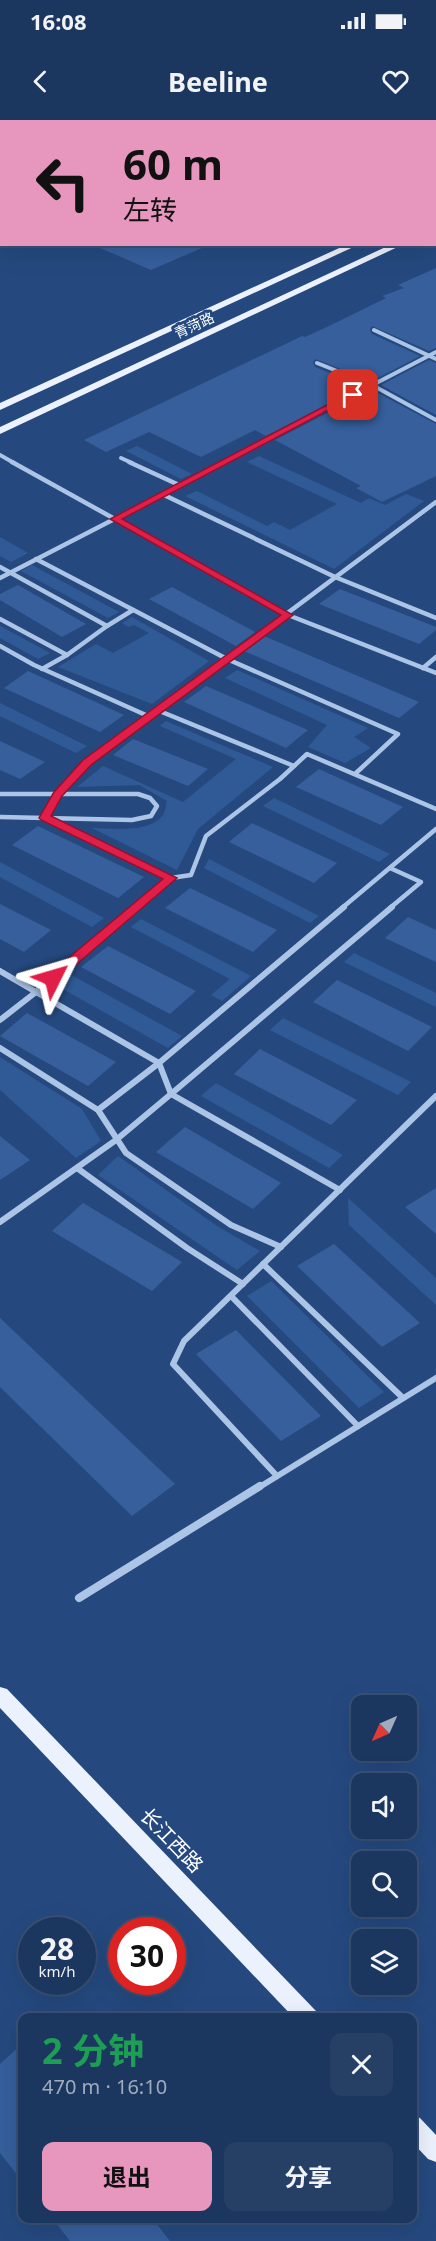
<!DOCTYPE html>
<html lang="zh">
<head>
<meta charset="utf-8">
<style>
  body { margin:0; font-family:"Noto Sans","Noto Sans SC",sans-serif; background:#253f65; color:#f1f3f6; height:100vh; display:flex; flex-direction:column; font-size:22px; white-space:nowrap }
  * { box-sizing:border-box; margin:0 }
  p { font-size:20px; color:#a0acbd }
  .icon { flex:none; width:33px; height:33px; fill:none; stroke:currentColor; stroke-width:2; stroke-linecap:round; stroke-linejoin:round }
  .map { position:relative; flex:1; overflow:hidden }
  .drawer { position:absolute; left:18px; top:1893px; width:399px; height:210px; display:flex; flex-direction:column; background:#1c375f; border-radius:12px; box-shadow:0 6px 24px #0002,0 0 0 2px #3a5174 }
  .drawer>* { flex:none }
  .guide { position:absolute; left:0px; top:0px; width:436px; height:126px; box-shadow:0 6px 24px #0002,0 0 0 2px #3a5174; background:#e797bd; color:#111; overflow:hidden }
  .needle { width:39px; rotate:225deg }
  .fabs { position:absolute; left:351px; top:1575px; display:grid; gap:12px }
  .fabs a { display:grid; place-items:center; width:66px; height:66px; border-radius:12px; background:#1c375f; box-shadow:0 6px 24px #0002,0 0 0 2px #3a5174; font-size:30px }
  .speed { position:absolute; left:18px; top:1797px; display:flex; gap:12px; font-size:30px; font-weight:700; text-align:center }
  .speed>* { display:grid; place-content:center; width:78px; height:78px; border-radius:50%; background:#1c375f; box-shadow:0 6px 24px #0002,0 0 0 2px #3a5174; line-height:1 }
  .speed small { font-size:15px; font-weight:400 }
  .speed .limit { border:9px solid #d22; background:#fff; color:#111 }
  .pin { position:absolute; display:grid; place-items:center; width:51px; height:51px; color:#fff; margin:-26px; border-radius:12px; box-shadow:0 3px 9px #0006 }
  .me { position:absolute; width:66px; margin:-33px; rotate:50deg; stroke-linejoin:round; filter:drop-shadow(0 0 4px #0008) }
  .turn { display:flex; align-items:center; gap:21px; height:126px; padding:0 24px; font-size:27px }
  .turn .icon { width:78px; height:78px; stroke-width:2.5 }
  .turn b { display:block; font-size:42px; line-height:51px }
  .round { display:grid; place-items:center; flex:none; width:63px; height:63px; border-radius:12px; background:#253f65 }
  .overview { display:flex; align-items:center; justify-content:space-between; height:102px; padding:0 24px }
  h1 { font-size:36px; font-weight:700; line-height:45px; color:#1e9e55 }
  .action { display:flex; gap:12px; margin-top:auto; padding:12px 24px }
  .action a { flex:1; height:69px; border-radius:12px; background:#e797bd; color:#111; font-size:24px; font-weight:700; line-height:69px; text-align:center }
  .action a+a { background:#253f65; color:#f1f3f6 }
  .status { display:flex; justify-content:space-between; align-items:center; height:42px; padding:0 30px; background:#1c375f; direction:ltr }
  .status svg { height:16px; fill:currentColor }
  header { display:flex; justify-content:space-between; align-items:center; height:78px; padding:0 24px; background:#1c375f; font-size:27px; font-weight:700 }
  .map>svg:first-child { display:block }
  .green { fill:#305a96 }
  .building { fill:#365f9c }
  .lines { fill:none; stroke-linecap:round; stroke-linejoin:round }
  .street-far3 { stroke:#acc4e6; stroke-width:4 }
  .street-far2 { stroke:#acc4e6; stroke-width:4.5 }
  .street-far1 { stroke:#acc4e6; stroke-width:6 }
  .street { stroke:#acc4e6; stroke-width:8 }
  .secondary { fill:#d5e2f5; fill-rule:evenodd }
  .primary { fill:#ecf2fd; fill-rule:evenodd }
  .route { fill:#e11d48; stroke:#92132f; stroke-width:1.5 }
  .labels { text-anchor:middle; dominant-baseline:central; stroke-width:6; stroke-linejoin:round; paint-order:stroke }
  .far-street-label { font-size:14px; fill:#fff; stroke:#25497f }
  .near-street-label { font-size:20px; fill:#fff; stroke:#25497f }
</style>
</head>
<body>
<div class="status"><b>16:08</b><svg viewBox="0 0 49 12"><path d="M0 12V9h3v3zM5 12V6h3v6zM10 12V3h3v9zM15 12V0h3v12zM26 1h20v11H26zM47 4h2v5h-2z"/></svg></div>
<header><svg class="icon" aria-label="back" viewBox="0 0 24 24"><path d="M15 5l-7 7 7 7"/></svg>Beeline<svg class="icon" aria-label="heart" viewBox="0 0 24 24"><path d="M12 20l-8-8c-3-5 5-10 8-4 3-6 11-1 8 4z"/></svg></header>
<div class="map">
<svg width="436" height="2121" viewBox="0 0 436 2121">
  <rect width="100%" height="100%" fill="#25497f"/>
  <g class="green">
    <polygon points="137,326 192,354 181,359 126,331"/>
    <polygon points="259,336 361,383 369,378 385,385 406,374 424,381 334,449 185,376 197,371 267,406 274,402 290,410 337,384 247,342"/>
    <polygon points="0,417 28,433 11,442 0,436"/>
    <polygon points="32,445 119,492 108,498 21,451"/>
    <polygon points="132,497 209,541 152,584 58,547 96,524 113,533 149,513 134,505 128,507 122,503"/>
    <polygon points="0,506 50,533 38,539 0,518"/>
    <polygon points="237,550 368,608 354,617 371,628 345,643 308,627 327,605 225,558"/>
    <polygon points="0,583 87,626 76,633 0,596"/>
    <path d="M166,601L273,647L198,709L177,750L92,708C112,708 149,714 163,695C165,692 166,685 167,681L139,665L77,667L103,646L183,682L236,639L160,606Z"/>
    <polygon points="274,678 390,734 379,742 263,686"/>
    <polygon points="209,739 319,796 310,803 204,748"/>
    <polygon points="0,742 104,798 92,807 0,757"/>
    <polygon points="141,799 251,856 222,881 211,875 230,859 131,807"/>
    <polygon points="354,833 436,873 436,887 344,842"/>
    <polygon points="66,852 182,916 168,928 52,863"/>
    <polygon points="283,898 411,962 398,975 270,910"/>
    <polygon points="0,937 82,989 101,1021 76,1038 0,970"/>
    <polygon points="216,963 343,1035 329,1048 201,976"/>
    <polygon points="118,1036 217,1106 260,1131 237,1150 98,1055"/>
    <polygon points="348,1078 436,1158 436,1185 349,1105"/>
    <polygon points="271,1161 384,1272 359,1288 247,1176"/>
  </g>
  <g class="building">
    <polygon points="91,124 211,124 151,150"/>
    <polygon points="436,148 436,228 429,231 372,206 370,210 372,214 420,236 372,261 315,239 313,243 315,247 362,266 266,316 255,310 201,337 149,312 106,332 84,320 302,216 305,217 329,206 386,178 382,176 404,168 398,165"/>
    <polygon points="429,240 436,243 436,295 381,265"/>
    <polygon points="372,270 436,304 436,356 382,382 356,368 361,366 275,320"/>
    <polygon points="18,465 86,504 62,517 0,480 0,474"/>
    <polygon points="172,467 255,512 236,526 149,479"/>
    <polygon points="340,469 436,507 436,510 419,524 319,484"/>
    <polygon points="264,516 419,582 399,598 244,531"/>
    <polygon points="28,551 124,595 100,612 4,568"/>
    <polygon points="206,566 308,610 286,628 184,582"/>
    <polygon points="133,619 208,649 188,666 113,635"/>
    <polygon points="0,621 45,642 20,659 0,650"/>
    <polygon points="319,649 403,687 381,705 296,667"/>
    <polygon points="252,703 337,743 314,763 229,722"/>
    <polygon points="38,706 144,757 118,778 12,725"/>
    <polygon points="190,768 277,810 253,832 165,788"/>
    <polygon points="0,784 51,810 24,832 0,819"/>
    <polygon points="408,797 436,810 436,842 385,818"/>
    <polygon points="108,826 196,871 170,894 81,847"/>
    <polygon points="337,860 432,907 408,931 313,882"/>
    <polygon points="27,893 116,942 88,966 0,916"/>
    <polygon points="260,929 357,980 331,1005 234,954"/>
    <polygon points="185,1007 281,1063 253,1089 156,1032"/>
    <polygon points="0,1016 30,1040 0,1060"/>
    <polygon points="436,1068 436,1114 405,1087"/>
    <polygon points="83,1083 182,1142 152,1171 52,1111"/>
    <polygon points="334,1124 420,1203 382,1227 297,1146"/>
    <polygon points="0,1198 175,1364 132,1396 0,1267"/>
    <polygon points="236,1210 321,1296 281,1321 196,1234"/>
    <polygon points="22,1924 22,2061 0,2033 0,1944"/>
    <polygon points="52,2098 152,2098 170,2121 70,2121"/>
  </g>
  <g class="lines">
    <g class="street-far3">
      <polyline points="374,210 436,239"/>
      <polyline points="317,243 372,265 436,300"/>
      <polyline points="0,335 14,343"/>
      <polyline points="121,338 132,343"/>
      <polyline points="222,343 436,232"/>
    </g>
    <g class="street-far2">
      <polyline points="12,342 288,495 436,553"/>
      <polyline points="129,342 179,365"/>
      <polyline points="162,374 335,457 436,498"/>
      <polyline points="36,439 227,539 398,614 356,653"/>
      <polyline points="0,447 107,506 67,535"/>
      <polyline points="0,458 225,342"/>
      <polyline points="0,499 67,535 42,549"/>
      <polyline points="107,506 133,490"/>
      <polyline points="0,526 34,545 148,596"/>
      <polyline points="423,548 436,537"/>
      <polyline points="157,590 294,646"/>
      <polyline points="0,674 58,674"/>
      <polygon points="58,674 138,674 150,678 157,686 151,696 132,700 45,698"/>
      <polyline points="58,674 87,643 436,382"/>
      <polyline points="0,697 45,698 171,758 135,788"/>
      <polyline points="171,758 191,755 206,716 280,659 307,634 436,689"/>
      <polyline points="342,788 436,709"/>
      <polyline points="390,788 421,762 390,748"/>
    </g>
    <g class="street-far1">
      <polyline points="344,787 159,943 171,974 392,787"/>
      <polyline points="0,851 36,872 0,900"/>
      <polyline points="0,928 98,990 126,1033 231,1105 281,1127"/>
      <polyline points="98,990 159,943 36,872 137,787"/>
      <polyline points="77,1048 187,1128 243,1164"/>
      <polyline points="0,1102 116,1020 171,974 340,1070"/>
      <polyline points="263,1144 403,1278"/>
      <polyline points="231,1176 358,1306"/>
      <polyline points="277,1356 173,1244 184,1221 436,976"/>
      <polyline points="258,1368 436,1258"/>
    </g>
    <polyline class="street" points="79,1478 260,1366"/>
    <g class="secondary">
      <polygon points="373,0 383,2 374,2"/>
      <rect x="435" y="24" width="1" height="5"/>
    </g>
    <g class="primary">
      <polygon points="436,85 436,91 435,92 435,86"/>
      <rect x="435" y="105" width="1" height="6"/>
      <polygon points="348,124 360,124 0,290 0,283"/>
      <polygon points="392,124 404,124 0,314 0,307"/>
      <polygon points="0,1567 7,1569 316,1891 319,1898 294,1898 0,1588"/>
      <polygon points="412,1995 420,1998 436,2015 436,2042 428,2039 412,2022"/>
    </g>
  </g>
  <polygon class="route" points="350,273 357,275 122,399 293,495 91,645 62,676 51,696 177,758 57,861 48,861 47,858 48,855 163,759 41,700 39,698 54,672 83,640 281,495 110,399"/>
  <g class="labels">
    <g class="far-street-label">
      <text transform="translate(194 205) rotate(-25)">青菏路</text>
    </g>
    <g class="near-street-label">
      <text transform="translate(172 1720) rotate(46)">长江西路</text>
    </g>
  </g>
</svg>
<div class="fabs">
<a><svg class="needle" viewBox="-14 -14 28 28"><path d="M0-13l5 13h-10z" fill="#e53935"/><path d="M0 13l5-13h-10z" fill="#a0acbd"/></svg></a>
<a><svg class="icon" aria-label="sound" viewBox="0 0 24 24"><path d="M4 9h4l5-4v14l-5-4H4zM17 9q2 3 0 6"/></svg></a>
<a><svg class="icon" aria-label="search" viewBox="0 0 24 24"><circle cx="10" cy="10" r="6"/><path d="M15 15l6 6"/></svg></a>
<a><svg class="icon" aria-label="layers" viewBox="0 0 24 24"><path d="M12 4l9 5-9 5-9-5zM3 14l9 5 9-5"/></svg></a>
</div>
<div class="speed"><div>28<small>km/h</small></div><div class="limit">30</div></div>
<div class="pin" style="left:353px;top:275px;background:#d93025"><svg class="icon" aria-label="arrive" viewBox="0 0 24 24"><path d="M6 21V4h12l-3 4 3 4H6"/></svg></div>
<svg class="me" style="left:53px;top:858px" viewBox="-20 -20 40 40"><path d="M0-17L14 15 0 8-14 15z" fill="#e11d48" stroke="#fff" stroke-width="4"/></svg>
<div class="guide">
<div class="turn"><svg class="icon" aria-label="left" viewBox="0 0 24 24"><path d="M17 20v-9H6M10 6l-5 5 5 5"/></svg><div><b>60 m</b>左转</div></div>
</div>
<section class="drawer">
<div class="overview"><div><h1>2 分钟</h1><p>470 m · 16:10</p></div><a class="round"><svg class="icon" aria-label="close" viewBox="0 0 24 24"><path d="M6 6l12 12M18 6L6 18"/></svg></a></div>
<div class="action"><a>退出</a><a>分享</a></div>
</section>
</div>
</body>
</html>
